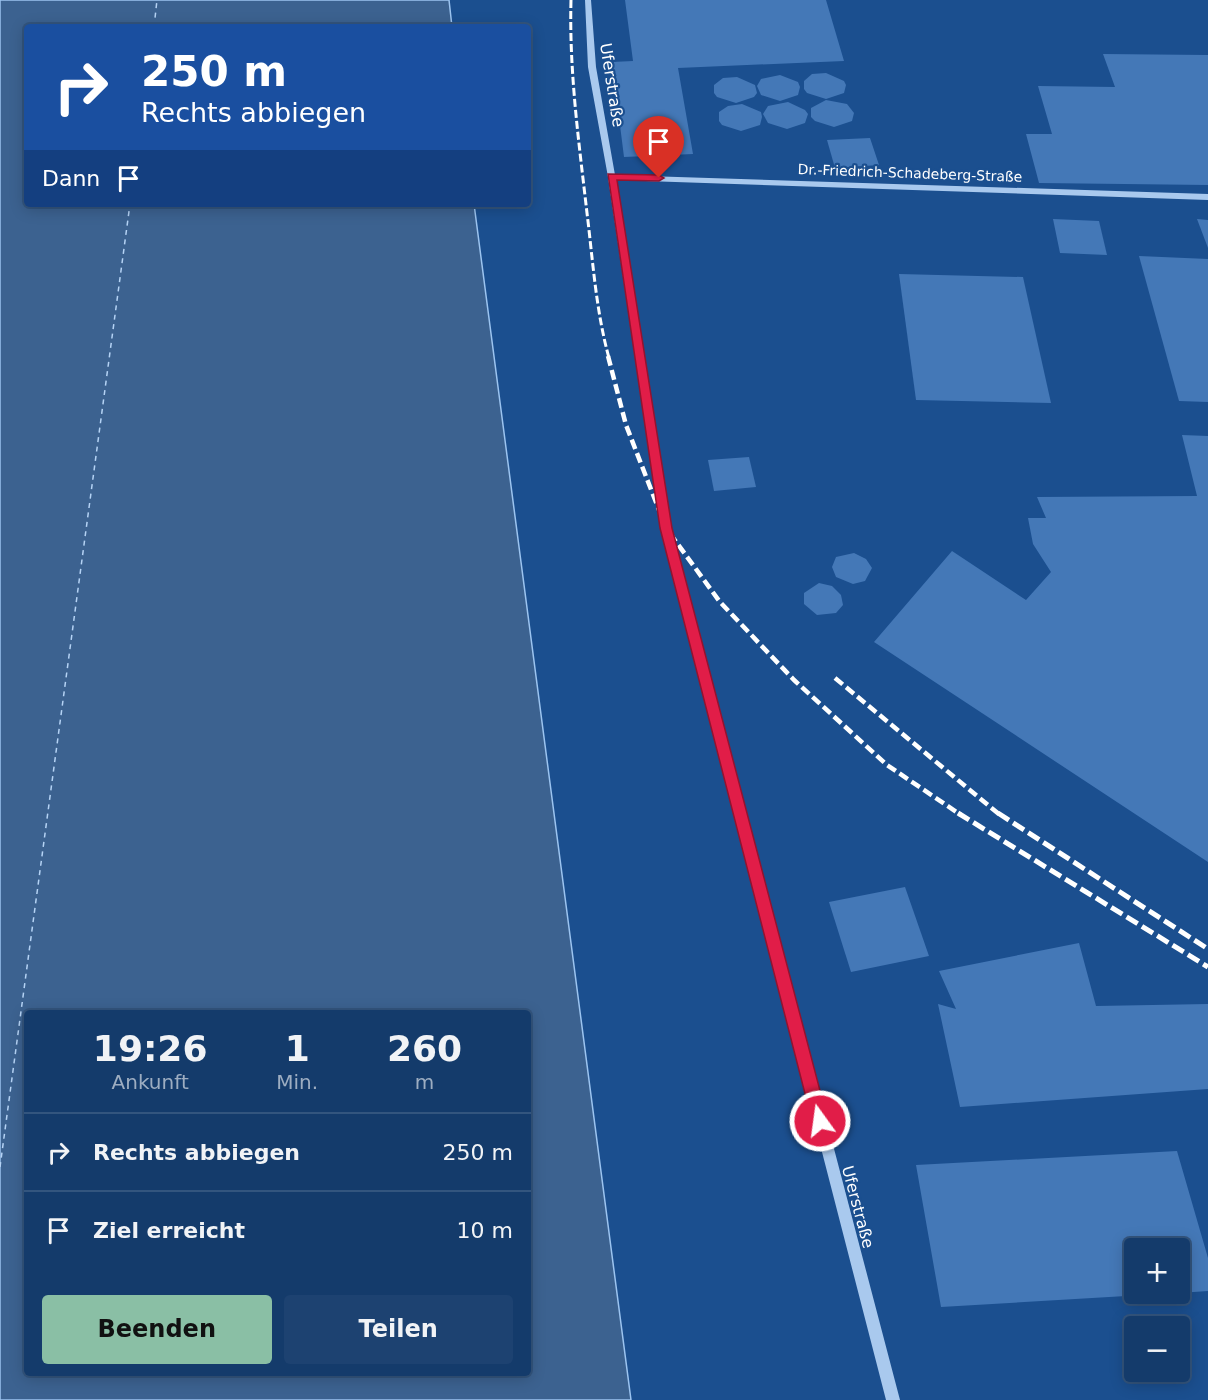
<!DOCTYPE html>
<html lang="de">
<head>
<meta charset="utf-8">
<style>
  body { margin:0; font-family:"DejaVu Sans",sans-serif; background:#1d4271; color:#f1f3f6; height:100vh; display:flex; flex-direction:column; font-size:22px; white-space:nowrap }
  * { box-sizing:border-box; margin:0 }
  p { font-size:20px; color:#9dadc1 }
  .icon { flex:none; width:33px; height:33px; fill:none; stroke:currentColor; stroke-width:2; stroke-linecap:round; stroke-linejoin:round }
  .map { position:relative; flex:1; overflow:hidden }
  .sheet { position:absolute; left:24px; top:1010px; width:507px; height:366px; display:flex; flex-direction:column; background:#143b6b; border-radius:6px; box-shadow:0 3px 15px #0003,0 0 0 2px #33557e }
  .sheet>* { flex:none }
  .hud { position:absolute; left:24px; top:24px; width:507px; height:183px; border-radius:6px; box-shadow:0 3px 15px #0003,0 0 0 2px #33557e; background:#1a4fa0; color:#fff; overflow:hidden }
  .buttons { position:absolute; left:1124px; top:1238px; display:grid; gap:12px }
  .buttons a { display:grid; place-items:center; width:66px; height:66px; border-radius:6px; background:#143b6b; box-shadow:0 3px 15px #0003,0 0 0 2px #33557e; font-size:30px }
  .pin { position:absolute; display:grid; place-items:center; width:51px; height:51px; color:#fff; margin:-62px -26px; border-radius:50% 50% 50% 0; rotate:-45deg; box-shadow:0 0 6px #0007 }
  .pin .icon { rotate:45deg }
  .me { position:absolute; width:66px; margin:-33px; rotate:346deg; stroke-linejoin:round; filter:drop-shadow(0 0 4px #0008) }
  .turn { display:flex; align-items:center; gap:21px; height:126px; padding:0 18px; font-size:27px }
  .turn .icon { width:78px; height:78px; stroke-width:2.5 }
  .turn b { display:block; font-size:42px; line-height:51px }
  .then { display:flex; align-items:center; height:57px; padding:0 18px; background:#0003; gap:12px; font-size:22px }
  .eta { display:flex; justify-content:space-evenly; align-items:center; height:102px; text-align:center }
  .eta b { font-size:36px; font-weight:700; line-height:42px }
  .cta { display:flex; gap:12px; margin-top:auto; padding:12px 18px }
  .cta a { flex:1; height:69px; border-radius:6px; background:#8abfa5; color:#111; font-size:24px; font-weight:700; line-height:69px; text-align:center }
  .cta a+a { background:#1d4271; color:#f1f3f6 }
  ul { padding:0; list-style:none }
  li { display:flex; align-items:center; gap:18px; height:78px; padding:0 18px; border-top:2px solid #33557e }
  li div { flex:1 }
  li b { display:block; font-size:22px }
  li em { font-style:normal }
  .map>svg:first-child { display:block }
  .water { fill:#3c6290; stroke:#9cc4f0; stroke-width:1.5; fill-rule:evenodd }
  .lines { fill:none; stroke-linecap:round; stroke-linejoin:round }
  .ferry { stroke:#b5d3f5; stroke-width:1.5; stroke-dasharray:5 4.5; stroke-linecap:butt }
  .building { fill:#4478b7 }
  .minor { fill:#a9c9ee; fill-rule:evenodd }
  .rail-far2 { stroke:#fff; stroke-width:3; stroke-dasharray:8 3; stroke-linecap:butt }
  .rail-far1 { stroke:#fff; stroke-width:4.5; stroke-dasharray:10 4.5; stroke-linecap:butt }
  .rail { stroke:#fff; stroke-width:5; stroke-dasharray:13 5; stroke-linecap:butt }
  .route { fill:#e11d48; stroke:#92132f; stroke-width:1.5 }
  .labels { text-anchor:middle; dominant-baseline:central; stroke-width:4.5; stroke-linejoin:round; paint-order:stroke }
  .far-street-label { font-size:14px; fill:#fff; stroke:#1b4f8f }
  .street-label { font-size:16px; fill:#fff; stroke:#1b4f8f }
</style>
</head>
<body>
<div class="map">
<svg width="1208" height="1400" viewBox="0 0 1208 1400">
  <rect width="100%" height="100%" fill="#1b4f8f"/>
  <path class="water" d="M0,0H449L452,27H27V204H474L631,1400H0ZM27,1012H528V1372H27Z"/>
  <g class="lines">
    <g class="ferry">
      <polyline points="154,27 157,0"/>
      <polyline points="0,1167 130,204"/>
    </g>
  </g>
  <g class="building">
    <polygon points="625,0 826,0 844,61 678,68 693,154 624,157 612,62 633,61"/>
    <polygon points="1103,54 1208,55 1208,185 1039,183 1026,134 1052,134 1038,86 1115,87"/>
    <polygon points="826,73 844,81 846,85 844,93 826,99 807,93 804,89 804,81 812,74"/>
    <polygon points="780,75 798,82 800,87 798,95 780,101 761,95 757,86 761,79"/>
    <polygon points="737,77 755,85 757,93 754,97 736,103 717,97 714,93 714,85 723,78"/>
    <polygon points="826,100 847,104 854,113 852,121 834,127 815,121 811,117 811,108"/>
    <polygon points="788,102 805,110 808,114 805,123 787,129 768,123 763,114 768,106"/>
    <polygon points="742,104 761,112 762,117 760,125 741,131 722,125 719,121 719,112 728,106"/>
    <polygon points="870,138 879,165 835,168 827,140"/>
    <polygon points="1053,219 1099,221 1107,255 1060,253"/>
    <polygon points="1197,219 1208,220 1208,248"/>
    <polygon points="1139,256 1208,259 1208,402 1179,401"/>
    <polygon points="899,274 1023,277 1051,403 916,400"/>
    <polygon points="1182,435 1208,436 1208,862 874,642 952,551 1026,600 1051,572 1033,544 1028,518 1046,518 1037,497 1197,496"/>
    <polygon points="749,457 756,487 714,491 708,460"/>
    <polygon points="854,553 866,559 872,568 865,581 853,584 836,577 832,567 836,557"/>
    <polygon points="819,583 832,586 841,595 843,605 836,613 817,615 804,604 804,593"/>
    <polygon points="905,887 929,956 851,972 829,902"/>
    <polygon points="1079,943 1096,1006 1208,1004 1208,1089 960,1107 938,1004 956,1009 939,971"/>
    <polygon points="1177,1151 1208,1258 1208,1291 1179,1293 1179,1248 1134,1248 1134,1293 1143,1295 941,1307 916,1165"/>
  </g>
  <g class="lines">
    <polygon class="minor" points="585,0 591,0 596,67 615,175 1208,194 1208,200 616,180 671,528 900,1400 886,1400 661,528 608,177 588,67"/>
    <path class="rail-far2" d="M571,0C569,71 579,143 587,213C593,262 596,311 609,358"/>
    <g class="rail-far1">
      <polyline points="608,356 626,425 666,528 720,602 794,680 887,765 961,815"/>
      <polyline points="835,678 1000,815"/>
    </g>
    <g class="rail">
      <polyline points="958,813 1208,967"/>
      <polyline points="998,813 1208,949"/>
    </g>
  </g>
  <polygon class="route" points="608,174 659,175 664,178 659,181 617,180 672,528 828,1121 826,1127 820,1130 814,1127 812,1121 660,528"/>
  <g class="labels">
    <g class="far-street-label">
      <text transform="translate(910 173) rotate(2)">Dr.-Friedrich-Schadeberg-Straße</text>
    </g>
    <g class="street-label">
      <text transform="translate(612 85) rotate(81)">Uferstraße</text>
      <text transform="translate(858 1207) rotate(75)">Uferstraße</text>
    </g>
  </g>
</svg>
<div class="buttons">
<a>+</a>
<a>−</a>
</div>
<div class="pin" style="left:659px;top:178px;background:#d93025"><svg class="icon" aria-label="arrive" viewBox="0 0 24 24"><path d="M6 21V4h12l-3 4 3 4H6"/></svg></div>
<svg class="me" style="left:820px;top:1121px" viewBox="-20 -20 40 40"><circle r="17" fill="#e11d48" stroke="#fff" stroke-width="3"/><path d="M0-11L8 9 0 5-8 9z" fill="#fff"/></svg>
<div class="hud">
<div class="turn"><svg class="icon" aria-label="right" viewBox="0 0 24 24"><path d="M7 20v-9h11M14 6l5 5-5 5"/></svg><div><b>250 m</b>Rechts abbiegen</div></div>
<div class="then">Dann<svg class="icon" aria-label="arrive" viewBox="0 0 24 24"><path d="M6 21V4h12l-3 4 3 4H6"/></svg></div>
</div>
<section class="sheet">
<div class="eta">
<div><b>19:26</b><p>Ankunft</p></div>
<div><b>1</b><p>Min.</p></div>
<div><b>260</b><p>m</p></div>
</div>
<ul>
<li><svg class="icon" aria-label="right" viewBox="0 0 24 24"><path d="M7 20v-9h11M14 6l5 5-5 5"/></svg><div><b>Rechts abbiegen</b></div><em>250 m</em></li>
<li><svg class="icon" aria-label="arrive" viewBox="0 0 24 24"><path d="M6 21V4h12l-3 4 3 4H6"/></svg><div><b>Ziel erreicht</b></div><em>10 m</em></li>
</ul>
<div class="cta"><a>Beenden</a><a>Teilen</a></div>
</section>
</div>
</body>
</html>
